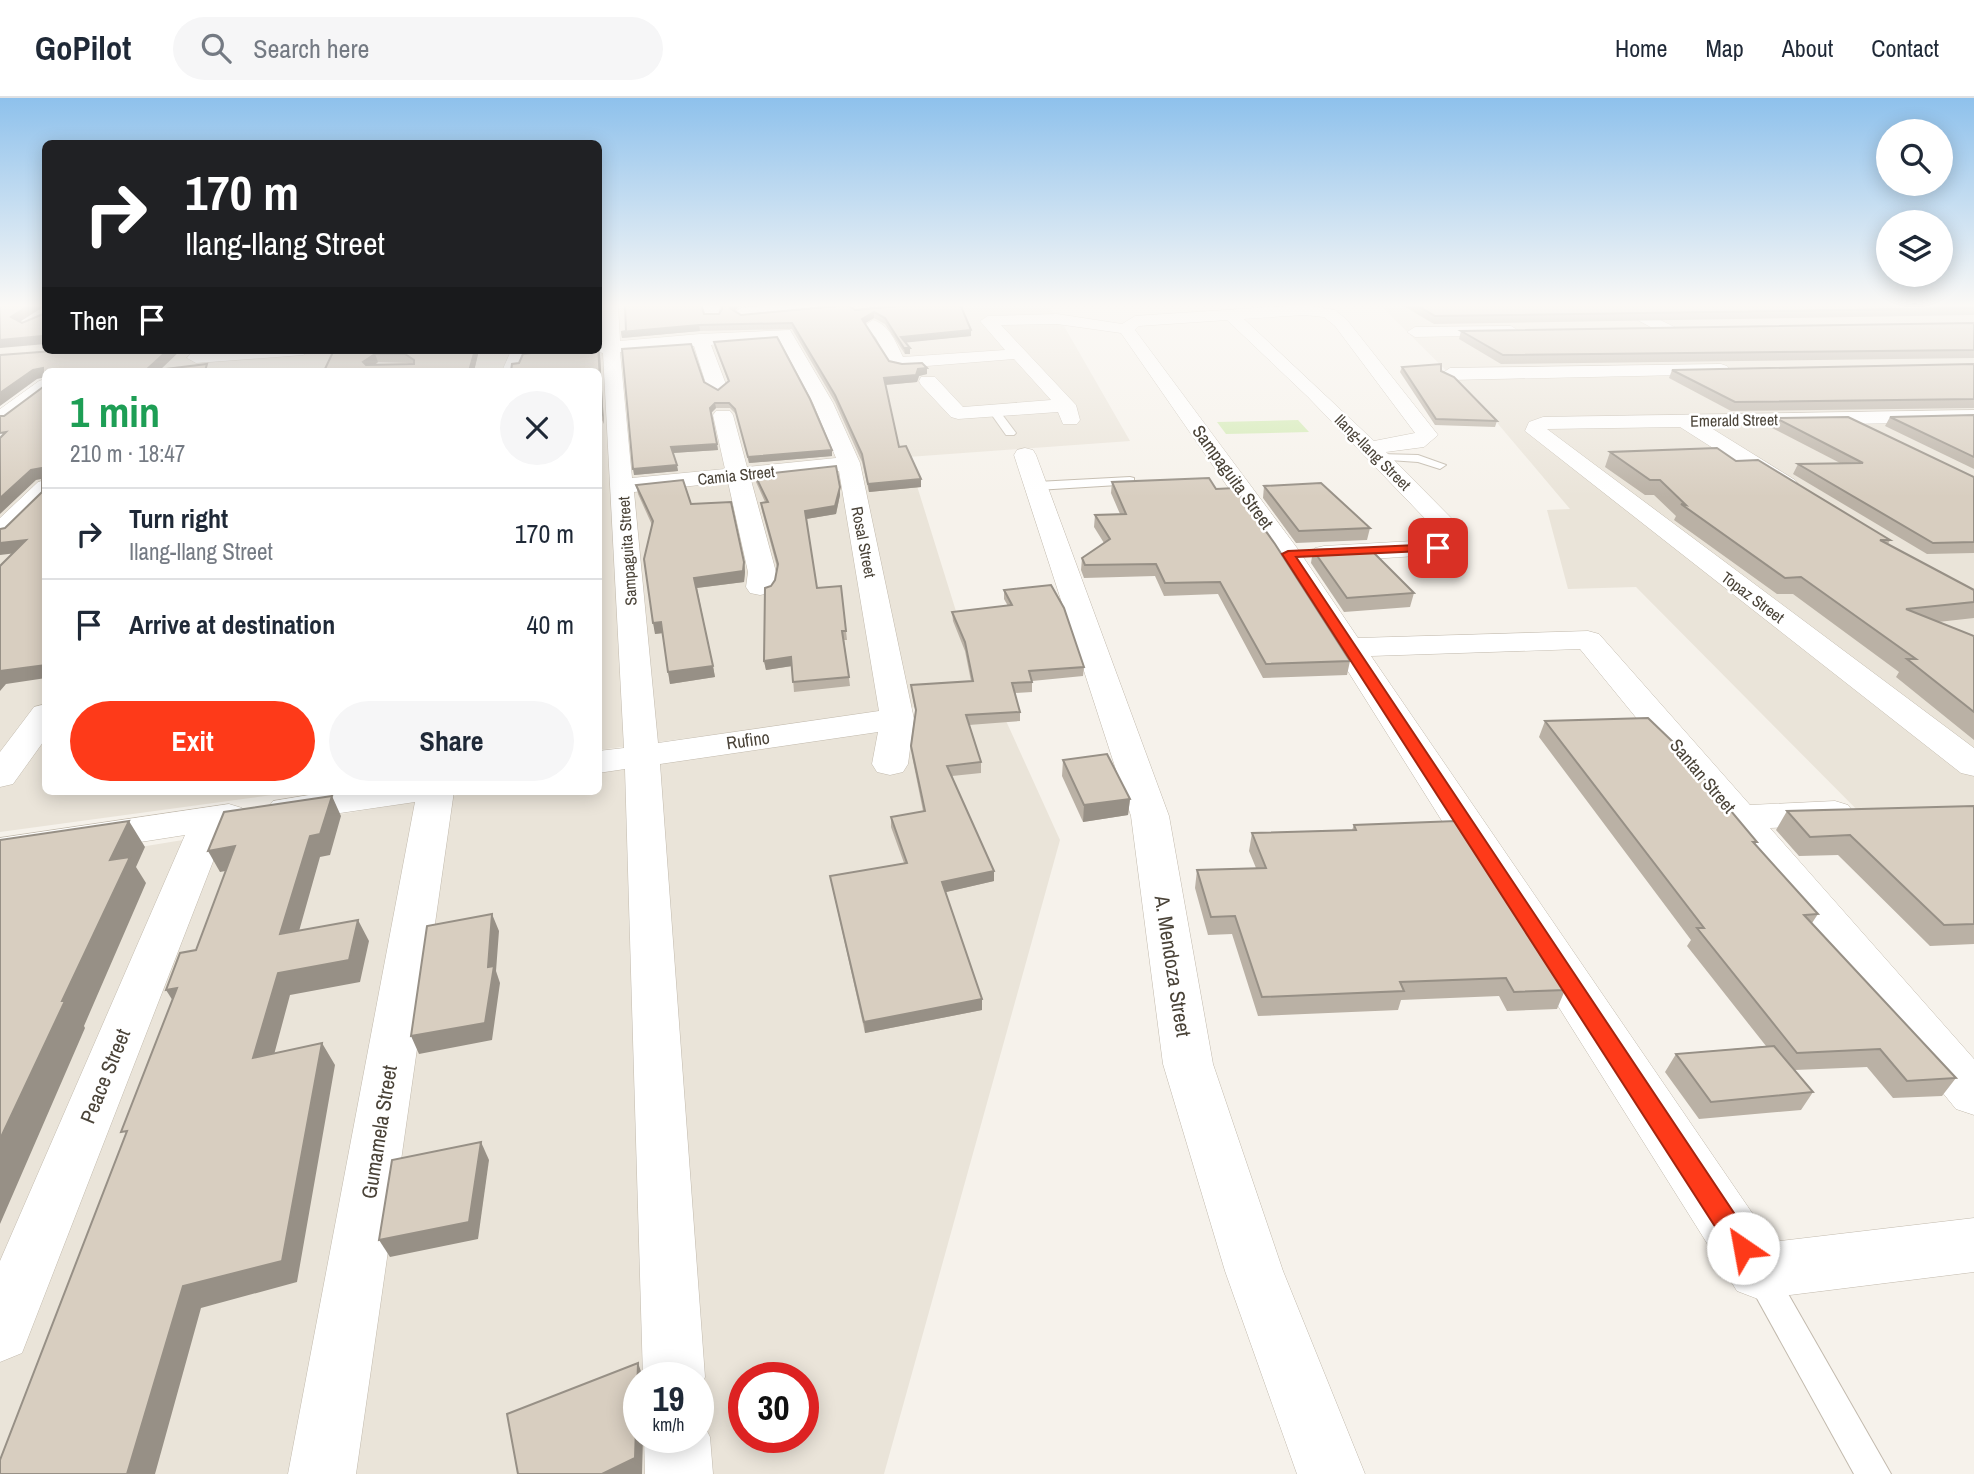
<!DOCTYPE html>
<html lang="en">
<head>
<meta charset="utf-8">
<style>
  body { margin:0; font-family:"Archivo Narrow",sans-serif; background:#f6f6f7; color:#1f2937; height:100vh; display:flex; flex-direction:column; font-size:26px; white-space:nowrap }
  * { box-sizing:border-box; margin:0 }
  p { font-size:23px; color:#747a83 }
  .icon { flex:none; width:38px; height:38px; fill:none; stroke:currentColor; stroke-width:2; stroke-linecap:round; stroke-linejoin:round }
  .map { position:relative; flex:1; overflow:hidden }
  .side { position:absolute; left:42px; top:270px; width:560px; height:427px; display:flex; flex-direction:column; background:#fff; border-radius:10px; box-shadow:0 4px 18px #0003 }
  .side>* { flex:none }
  .hud { position:absolute; left:42px; top:42px; width:560px; height:214px; border-radius:10px; box-shadow:0 4px 18px #0003; background:#202124; color:#fff; overflow:hidden }
  .buttons { position:absolute; left:1876px; top:21px; display:grid; gap:14px }
  .buttons a { display:grid; place-items:center; width:77px; height:77px; border-radius:50%; background:#fff; box-shadow:0 4px 18px #0003; font-size:35px }
  .speed { position:absolute; left:623px; top:1264px; display:flex; gap:14px; font-size:35px; font-weight:700; text-align:center }
  .speed>* { display:grid; place-content:center; width:91px; height:91px; border-radius:50%; background:#fff; box-shadow:0 4px 18px #0003; line-height:1 }
  .speed small { font-size:18px; font-weight:400 }
  .speed .limit { border:10px solid #d22; background:#fff; color:#111 }
  .pin { position:absolute; display:grid; place-items:center; width:60px; height:60px; color:#fff; margin:-30px; border-radius:14px; box-shadow:0 4px 10px #0006 }
  .me { position:absolute; width:77px; margin:-38px; rotate:327deg; stroke-linejoin:round; filter:drop-shadow(0 0 5px #0008) }
  .turn { display:flex; align-items:center; gap:24px; height:147px; padding:0 28px; font-size:32px }
  .turn .icon { width:91px; height:91px; stroke-width:2.5 }
  .turn b { display:block; font-size:49px; line-height:60px }
  .then { display:flex; align-items:center; height:66px; padding:0 28px; background:#0003; gap:14px; font-size:26px }
  .round { display:grid; place-items:center; flex:none; width:74px; height:74px; border-radius:37px; background:#f6f6f7 }
  .summary { display:flex; align-items:center; justify-content:space-between; height:119px; padding:0 28px }
  h1 { font-size:42px; font-weight:700; line-height:52px; color:#1e9e55 }
  .cta { display:flex; gap:14px; margin-top:auto; padding:14px 28px }
  .cta a { flex:1; height:80px; border-radius:42px; background:#fe3a19; color:#fff; font-size:28px; font-weight:700; line-height:80px; text-align:center }
  .cta a+a { background:#f6f6f7; color:#1f2937 }
  ul { padding:0; list-style:none }
  li { display:flex; align-items:center; gap:21px; height:91px; padding:0 28px; border-top:2px solid #e0e1e3 }
  li div { flex:1 }
  li b { display:block; font-size:26px }
  li em { font-style:normal }
  header { display:flex; align-items:center; gap:42px; box-sizing:border-box; height:98px; padding:0 35px; background:#fff; border-bottom:2px solid #e0e1e3 }
  header strong { font-size:33px }
  nav { display:flex; gap:38px; margin-inline-start:auto; font-size:24px }
  .search { width:490px; height:63px; background:#f6f6f7; display:flex; align-items:center; gap:18px; box-sizing:border-box; padding:0 24px; border-radius:38px; color:#747a83; font-size:26px }
  .map>svg:first-child { display:block }
  .residential { fill:#eae4d9; fill-rule:evenodd }
  .green { fill:#d2eab3 }
  .lines { fill:none; stroke-linecap:round; stroke-linejoin:round }
  .lane-casing { stroke:#c2baad; stroke-width:2 }
  .street-casing { stroke:#c2baad; stroke-width:1 }
  .lane { fill:#fff; fill-rule:evenodd }
  .street { fill:#fff; fill-rule:evenodd }
  .wall { fill:#bab1a5; fill-rule:evenodd }
  .shaded-wall { fill:#979086 }
  .building { fill:#d8cec0; stroke:#979086; stroke-width:2; fill-rule:evenodd }
  .route { fill:#fe3a19; stroke:#a52610; stroke-width:2 }
  .labels { text-anchor:middle; dominant-baseline:central; stroke-width:5; stroke-linejoin:round; paint-order:stroke }
  .far-street-label { font-size:16px; fill:#4a4338; stroke:#fff }
  .street-label { font-size:18px; fill:#4a4338; stroke:#fff }
  .near-street-label { font-size:21px; fill:#4a4338; stroke:#fff }
</style>
</head>
<body>
<header>
<strong>GoPilot</strong>
<div class="search"><svg class="icon" aria-label="search" viewBox="0 0 24 24"><circle cx="10" cy="10" r="6"/><path d="M15 15l6 6"/></svg>Search here</div>
<nav><a>Home</a><a>Map</a><a>About</a><a>Contact</a></nav>
</header>
<div class="map">
<svg width="1974" height="1376" viewBox="0 0 1974 1376">
  <rect width="100%" height="100%" fill="#f6f2eb"/>
  <g class="residential">
    <polygon points="599,206 1046,206 1064,228 1130,343 908,359 983,600 599,652 598,273 124,273 0,270 0,230 45,227 46,252 598,252"/>
    <polygon points="1379,206 1974,206 1974,819 1878,733 1636,489 1568,491 1547,412 1570,411 1488,314"/>
    <polygon points="45,297 46,693 301,693 0,734 0,344"/>
    <path d="M1002,614L1060,742L884,1376H0V772L482,693H598L599,675ZM639,1279H698V1339H639ZM744,1279H803V1339H744Z"/>
  </g>
  <polygon class="green" points="1298,322 1309,334 1226,336 1217,324"/>
  <g class="lines">
    <defs>
      <g id="lane">
        <polygon points="990,311 998,311 1016,335 1014,337 1006,337 989,313"/>
        <polygon points="1379,356 1418,357 1446,367 1440,371 1418,364 1375,361 1375,357"/>
        <polygon points="1130,379 1134,380 1134,386 1037,392 1031,388 1037,384"/>
        <polygon points="1760,1161 1771,1166 1891,1376 1854,1376 1749,1186 1745,1176 1749,1166"/>
      </g>
      <g id="street">
        <path d="M602,206H618L620,243L700,236L790,232L833,305L860,365L914,621L908,666L903,674L890,677L877,674L872,666L878,634L660,666L705,1279L698,1296V1279H643L625,671L598,675V653L624,650L603,255L591,252H598V245L603,244ZM779,241L813,305L836,360L747,369L733,317L730,313H716L713,317L725,371L632,380L620,254L694,248L707,289L717,295L727,289L711,247ZM839,373L879,613L658,645L634,394L728,384L748,474L746,489L750,495L760,497L770,495L774,489L776,474L751,382Z"/>
        <polygon points="702,206 718,206 720,217 718,220 706,220"/>
        <polygon points="783,206 844,206 837,211 741,220 733,215 741,210"/>
        <polygon points="1608,206 1628,206 1711,247 1714,251 1705,256 1699,255"/>
        <path d="M1304,207L1335,212L1347,222L1438,337L1424,349L1386,354L1463,432L1460,443L1447,456L1324,464L1315,462L1311,456L1315,450L1324,448L1431,442L1437,433L1308,299L1227,222L1139,228L1135,232L1297,450L1358,540L1588,533L1599,536L1750,707L1835,703L1848,707L1854,715L1848,723L1835,727L1770,730L1974,961V1017L1956,1011L1580,551L1371,558L1772,1144L1974,1120V1174L1758,1201L1737,1193L1275,457L1121,235L1057,226L1001,227L1076,307L1080,322L1077,326H1063L1058,314L958,321L951,319L921,287L919,283L921,279H935L963,309L1051,302L1014,261L902,270L890,267L876,240L865,227L873,222C890,227 896,245 903,259L1005,252L980,223L988,218L1057,216L1122,226L1135,218ZM1304,217L1324,219L1335,228L1415,335L1374,343L1244,221Z"/>
        <polygon points="1511,228 1519,233 1517,237 1415,239 1407,234 1415,229"/>
        <polygon points="194,252 312,252 303,257 196,265 187,260"/>
        <polygon points="530,252 581,252 572,257 523,263 520,273 502,273 510,255"/>
        <polygon points="1721,266 1727,268 1730,272 1727,276 1450,282 1441,276 1450,270"/>
        <polygon points="46,281 46,296 7,325 0,327 0,311 39,283"/>
        <polygon points="1974,312 1974,324 1708,328 1795,382 1799,387 1795,392 1779,392 1680,329 1547,331 1974,650 1974,678 1961,675 1525,333 1529,324 1543,319"/>
        <polygon points="1025,350 1033,352 1036,357 1169,718 1213,966 1283,1173 1365,1376 1297,1376 1225,1173 1163,966 1131,718 1014,357 1017,352"/>
        <polygon points="46,382 46,403 9,439 0,442 0,420 38,384"/>
        <polygon points="46,606 46,640 13,686 0,689 0,654 34,609"/>
        <polygon points="333,693 454,693 356,1376 288,1376 415,704 286,723 273,719 267,711 273,703"/>
        <polygon points="229,706 242,710 248,718 242,726 226,730 22,1255 0,1264 0,1163 185,737 0,766 0,740"/>
        <polygon points="698,1315 710,1339 713,1376 645,1376 644,1339 698,1339"/>
      </g>
    </defs>
    <use href="#lane" class="lane-casing"/>
    <use href="#street" class="street-casing"/>
    <use href="#lane" class="lane"/>
    <use href="#street" class="street"/>
  </g>
  <g class="wall">
    <polygon points="919,206 971,232 971,238 906,244 910,256 905,256 885,226 874,220 865,225 889,263 927,270 927,276 919,278 917,284 885,287 899,349 921,389 869,394 862,364 835,304 792,231 700,233 622,240 621,234 704,216 719,216 741,207 734,213 741,217 855,212"/>
    <polygon points="1400,206 1974,206 1974,217 1434,226"/>
    <polygon points="1974,225 1974,260 1501,266 1459,241 1461,233"/>
    <polygon points="714,244 832,352 832,358 749,365 736,316 730,310 716,310 711,315 718,352 673,355 678,373 634,377 704,284 718,292 728,283 715,249"/>
    <polygon points="598,247 600,257 604,326 599,316 598,332 598,273 519,265"/>
    <path d="M334,252H479L474,273H321H324ZM378,264L407,265L409,266L375,267Z"/>
    <polygon points="1974,266 1974,310 1731,313 1669,280 1672,272"/>
    <polygon points="1402,269 1441,273 1497,323 1495,329 1435,327 1400,274"/>
    <polygon points="1974,317 1974,371 1885,328 1890,319"/>
    <polygon points="1776,320 1974,379 1974,455 1927,456 1793,376 1798,366 1840,365 1772,330"/>
    <polygon points="1610,354 1736,363 1890,442 1888,446 1974,492 1974,520 1938,524 1974,538 1974,642 1896,579 1899,574 1793,496 1777,496 1674,422 1676,418 1654,397 1645,397 1605,369"/>
    <polygon points="755,377 840,397 836,416 806,421 817,490 841,488 847,542 844,542 850,588 794,594 792,568 766,572 764,563 771,488 775,482 777,469 762,413 761,405 765,404 756,384"/>
    <polygon points="1112,384 1216,391 1350,563 1347,577 1263,580 1218,496 1164,498 1155,478 1084,480 1081,472 1082,460 1104,445 1094,429 1095,417 1120,416 1111,395"/>
    <polygon points="636,387 691,406 744,464 745,474 744,484 697,490 715,579 670,586 663,535 655,536 652,427 638,396"/>
    <polygon points="1264,388 1370,430 1367,442 1296,445 1263,400"/>
    <polygon points="1313,452 1414,495 1410,509 1344,514 1311,465"/>
    <polygon points="1004,492 1084,569 1083,578 1032,583 1032,594 1015,595 1020,614 1020,623 969,627 981,664 981,675 952,678 994,783 946,794 982,912 865,935 832,788 830,778 904,765 891,729 891,719 923,713 912,658 911,648 916,616 912,597 911,587 971,583 965,553 953,523 952,514 1008,508 1004,501"/>
    <polygon points="1545,623 1757,744 1755,746 1818,816 1812,825 1956,980 1942,998 1893,1000 1867,969 1795,972 1813,994 1801,1012 1699,1021 1665,974 1676,956 1766,948 1687,848 1691,842 1539,639"/>
    <polygon points="1063,662 1130,701 1128,717 1083,724 1062,678"/>
    <polygon points="1974,708 1974,846 1930,848 1838,757 1799,758 1776,732 1787,713"/>
    <polygon points="1354,727 1565,892 1557,911 1507,913 1499,898 1401,902 1398,912 1258,918 1232,836 1208,837 1195,790 1197,772 1256,770 1249,753 1252,735 1352,732"/>
  </g>
  <g class="shaded-wall">
    <polygon points="31,206 46,207 15,227 11,219"/>
    <polygon points="734,206 751,206 741,207 731,216 730,210"/>
    <polygon points="874,214 874,220 862,227 862,221"/>
    <polygon points="699,227 700,233 622,240 621,234"/>
    <polygon points="971,232 971,238 902,245 901,239"/>
    <polygon points="42,238 46,246 0,250 0,242"/>
    <polygon points="598,247 600,257 604,326 602,315"/>
    <polygon points="904,250 910,250 910,256 905,256"/>
    <polygon points="168,252 181,252 159,273 145,273"/>
    <polygon points="475,252 479,252 474,273 469,273"/>
    <polygon points="375,256 378,264 366,273 363,264"/>
    <polygon points="43,270 46,279 37,281 0,308 0,295 33,272"/>
    <polygon points="927,270 927,276 919,278 917,284 884,287 884,280"/>
    <polygon points="715,305 716,310 711,315 710,310"/>
    <polygon points="717,346 718,352 672,355 671,349"/>
    <polygon points="832,352 832,358 749,365 748,359"/>
    <polygon points="677,367 678,373 634,377 633,371"/>
    <polygon points="42,370 46,380 36,382 0,416 0,400 31,372"/>
    <polygon points="921,381 921,389 869,394 868,386"/>
    <polygon points="840,389 840,397 836,416 806,421 805,413"/>
    <polygon points="26,442 33,453 0,457 0,445"/>
    <polygon points="744,464 745,474 744,484 696,490 694,480"/>
    <polygon points="598,486 600,503 598,533"/>
    <polygon points="661,524 663,535 655,536 653,525"/>
    <polygon points="791,559 792,568 766,572 764,563"/>
    <polygon points="46,567 46,580 6,586 0,593 0,573"/>
    <polygon points="713,568 715,579 670,586 668,574"/>
    <polygon points="332,698 341,718 330,757 320,759 292,858 280,836 310,738"/>
    <polygon points="1130,701 1128,717 1083,724 1084,707"/>
    <polygon points="129,723 145,749 136,769 146,785 84,928 85,930 0,1126 0,1041 62,903 110,762"/>
    <polygon points="235,748 247,769 220,774 208,753"/>
    <polygon points="994,773 994,783 942,795 942,784"/>
    <polygon points="492,816 499,833 496,873 500,885 492,942 419,956 411,938 488,869"/>
    <polygon points="358,822 369,843 360,884 290,897 267,983 253,960 278,875"/>
    <polygon points="177,890 180,914 166,892"/>
    <polygon points="982,901 982,912 865,935 864,924"/>
    <polygon points="322,945 335,967 297,1184 201,1210 155,1376 127,1376 183,1188"/>
    <polygon points="481,1044 489,1062 478,1141 390,1159 379,1142"/>
    <polygon points="638,1265 643,1279 639,1279 639,1339 643,1339 642,1376 602,1376"/>
  </g>
  <g class="building">
    <polygon points="0,206 31,206 11,219 22,225 43,216 43,206 46,206 46,241 42,238 0,242"/>
    <polygon points="625,206 701,206 704,216 719,216 722,211 721,206 734,206 730,210 741,217 837,208 839,206 847,206 855,212 920,206 960,206 971,232 901,239 910,250 904,250 885,220 874,214 862,221 889,263 902,266 922,265 927,270 918,271 916,277 884,280 899,349 906,348 921,381 868,386 862,356 835,297 792,225 699,227 621,234 626,233"/>
    <polygon points="1415,206 1974,206 1974,210 1435,218"/>
    <polygon points="1974,225 1974,252 1503,257 1461,233"/>
    <polygon points="777,239 810,301 832,352 748,359 735,311 729,305 715,305 710,310 717,346 671,349 677,367 633,371 622,251 691,246 704,284 718,292 729,283 714,244"/>
    <polygon points="598,247 602,315 598,309 598,273 511,273 512,266 519,265 523,256 555,252 598,252"/>
    <polygon points="67,252 168,252 145,273 46,273 46,567 0,573 0,468 26,442 0,445 0,431 5,430 42,394 42,370 31,372 0,400 0,340 6,334 0,335 0,318 4,318 43,289 43,270 33,272 0,295 0,257"/>
    <path d="M334,252H475L469,273H321H324ZM375,256H405L414,262V266L366,267L363,264Z"/>
    <polygon points="207,266 205,273 149,273"/>
    <polygon points="1441,266 1441,273 1454,279 1497,323 1436,321 1402,269"/>
    <polygon points="1974,266 1974,301 1735,304 1672,272"/>
    <polygon points="1974,317 1974,359 1890,319"/>
    <polygon points="1848,319 1974,379 1974,444 1933,445 1798,366 1863,365 1776,320"/>
    <polygon points="1717,350 1736,363 1758,362 1890,442 1880,442 1974,492 1974,504 1906,511 1974,538 1974,614 1907,561 1916,561 1801,479 1785,480 1681,406 1686,407 1660,382 1650,382 1610,354"/>
    <polygon points="836,368 840,389 835,408 805,413 817,490 841,488 846,533 842,533 849,579 793,584 791,559 764,563 765,490 771,488 775,482 778,466 761,405 768,404 755,377"/>
    <polygon points="1209,380 1216,391 1235,390 1275,446 1350,563 1266,566 1220,484 1165,485 1156,466 1085,467 1082,460 1110,441 1095,417 1126,416 1112,384"/>
    <polygon points="683,382 691,406 731,404 744,464 743,473 694,480 713,568 668,574 661,524 653,525 644,461 653,423 636,387"/>
    <polygon points="1321,385 1370,430 1299,433 1264,388"/>
    <polygon points="1369,450 1414,495 1347,500 1313,452"/>
    <polygon points="1051,487 1064,510 1084,569 1029,573 1032,584 1012,585 1020,614 966,617 981,664 947,668 994,773 942,784 982,901 864,924 830,778 907,765 891,719 925,713 911,648 916,612 911,587 973,583 965,544 952,514 1012,507 1004,492"/>
    <polygon points="1648,620 1674,645 1757,744 1753,744 1818,816 1804,817 1956,980 1907,983 1880,951 1797,955 1697,830 1704,830 1545,623"/>
    <polygon points="1107,656 1130,701 1084,707 1063,662"/>
    <polygon points="332,698 320,736 310,738 280,836 358,822 349,862 278,875 253,960 322,945 282,1163 183,1188 127,1376 0,1376 0,1362 127,1033 121,1034 177,890 166,892 180,855 196,852 235,748 208,753 224,714"/>
    <polygon points="1974,708 1974,826 1944,827 1850,737 1810,739 1787,713"/>
    <polygon points="129,723 110,762 130,759 62,903 65,903 0,1041 0,742"/>
    <polygon points="1456,723 1565,892 1514,894 1506,880 1400,884 1404,893 1262,899 1235,818 1211,819 1197,772 1266,770 1252,735 1356,732 1354,727"/>
    <polygon points="492,816 488,869 494,868 485,925 411,938 427,828"/>
    <polygon points="1774,948 1813,994 1711,1004 1676,956"/>
    <polygon points="481,1044 469,1124 379,1142 392,1062"/>
    <polygon points="638,1265 635,1360 602,1376 518,1376 507,1316"/>
  </g>
  <linearGradient id="sky" x2="0" y2="1"><stop stop-color="#8ec1ec"/><stop offset="0.52" stop-color="#fbf9f6"/><stop offset="1" stop-color="#fbf9f6" stop-opacity="0"/></linearGradient>
  <rect width="1974" height="399" fill="url(#sky)"/>
  <polygon class="route" points="1438,446 1443,447 1443,452 1296,459 1752,1142 1755,1150 1752,1158 1743,1162 1734,1158 1282,456 1288,453"/>
  <g class="labels">
    <g class="far-street-label">
      <text transform="translate(1734 322) rotate(-1)">Emerald Street</text>
      <text transform="translate(1373 354) rotate(45)">Ilang-Ilang Street</text>
      <text transform="translate(736 377) rotate(-6)">Camia Street</text>
      <text transform="translate(864 444) rotate(79)">Rosal Street</text>
      <text transform="translate(627 453) rotate(-94)">Sampaguita Street</text>
      <text transform="translate(1753 499) rotate(37)">Topaz Street</text>
    </g>
    <g class="street-label">
      <text transform="translate(1233 379) rotate(54)">Sampaguita Street</text>
      <text transform="translate(748 642) rotate(-8)">Rufino</text>
      <text transform="translate(1703 678) rotate(50)">Santan Street</text>
    </g>
    <g class="near-street-label">
      <text transform="translate(1173 868) rotate(81)">A. Mendoza Street</text>
      <text transform="translate(105 978) rotate(-68)">Peace Street</text>
      <text transform="translate(379 1034) rotate(-81)">Gumamela Street</text>
    </g>
  </g>
</svg>
<div class="buttons">
<a><svg class="icon" aria-label="search" viewBox="0 0 24 24"><circle cx="10" cy="10" r="6"/><path d="M15 15l6 6"/></svg></a>
<a><svg class="icon" aria-label="layers" viewBox="0 0 24 24"><path d="M12 4l9 5-9 5-9-5zM3 14l9 5 9-5"/></svg></a>
</div>
<div class="speed"><div>19<small>km/h</small></div><div class="limit">30</div></div>
<div class="pin" style="left:1438px;top:450px;background:#d93025"><svg class="icon" aria-label="arrive" viewBox="0 0 24 24"><path d="M6 21V4h12l-3 4 3 4H6"/></svg></div>
<svg class="me" style="left:1743px;top:1150px" viewBox="-20 -20 40 40"><circle r="19" fill="#fff"/><path d="M0-13L10 11 0 6-10 11z" fill="#fe3a19"/></svg>
<div class="hud">
<div class="turn"><svg class="icon" aria-label="right" viewBox="0 0 24 24"><path d="M7 20v-9h11M14 6l5 5-5 5"/></svg><div><b>170 m</b>Ilang-Ilang Street</div></div>
<div class="then">Then<svg class="icon" aria-label="arrive" viewBox="0 0 24 24"><path d="M6 21V4h12l-3 4 3 4H6"/></svg></div>
</div>
<section class="side">
<div class="summary"><div><h1>1 min</h1><p>210 m · 18:47</p></div><a class="round"><svg class="icon" aria-label="close" viewBox="0 0 24 24"><path d="M6 6l12 12M18 6L6 18"/></svg></a></div>
<ul>
<li><svg class="icon" aria-label="right" viewBox="0 0 24 24"><path d="M7 20v-9h11M14 6l5 5-5 5"/></svg><div><b>Turn right</b><p>Ilang-Ilang Street</p></div><em>170 m</em></li>
<li><svg class="icon" aria-label="arrive" viewBox="0 0 24 24"><path d="M6 21V4h12l-3 4 3 4H6"/></svg><div><b>Arrive at destination</b></div><em>40 m</em></li>
</ul>
<div class="cta"><a>Exit</a><a>Share</a></div>
</section>
</div>
</body>
</html>
